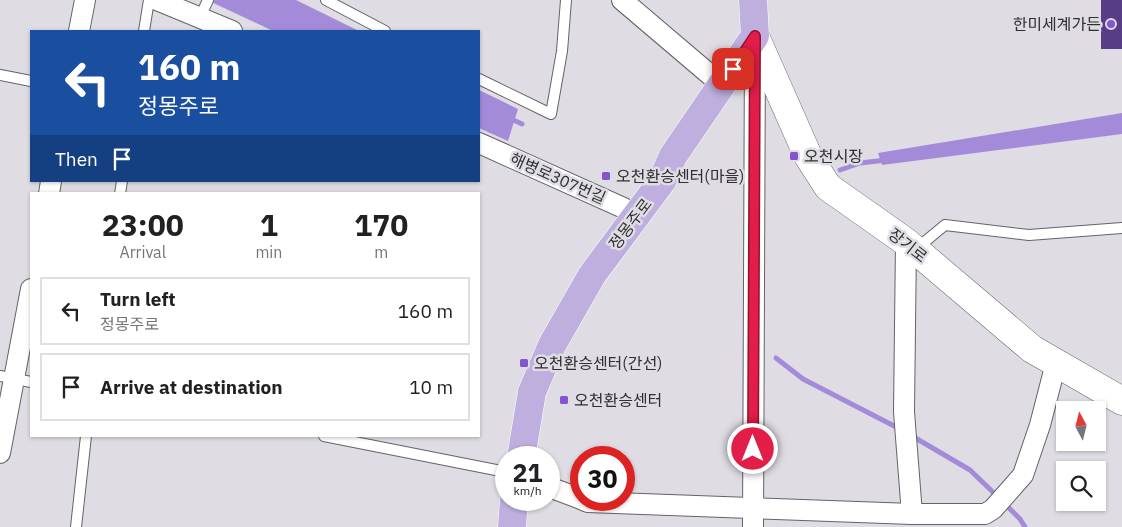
<!DOCTYPE html>
<html lang="en">
<head>
<meta charset="utf-8">
<style>
  body { margin:0; font-family:"IBM Plex Sans","Noto Sans KR",sans-serif; background:#f6f6f6; color:#202124; height:100vh; display:flex; flex-direction:column; font-size:19px; white-space:nowrap }
  * { box-sizing:border-box; margin:0 }
  p { font-size:16px; color:#757577 }
  .icon { flex:none; width:28px; height:28px; fill:none; stroke:currentColor; stroke-width:2; stroke-linecap:round; stroke-linejoin:round }
  .map { position:relative; flex:1; overflow:hidden }
  .side { position:absolute; left:30px; top:192px; width:450px; height:245px; display:flex; flex-direction:column; background:#fff; border-radius:0px; box-shadow:0 1px 4px #0004 }
  .side>* { flex:none }
  .banner { position:absolute; left:30px; top:30px; width:450px; height:152px; border-radius:0px; box-shadow:0 1px 4px #0004; background:#1a4fa0; color:#fff; overflow:hidden }
  .needle { width:32px; rotate:353deg }
  .buttons { position:absolute; left:1056px; top:401px; display:grid; gap:10px }
  .buttons a { display:grid; place-items:center; width:50px; height:50px; border-radius:0px; background:#fff; box-shadow:0 1px 4px #0004; font-size:25px }
  .speed { position:absolute; left:495px; top:446px; display:flex; gap:10px; font-size:25px; font-weight:700; text-align:center }
  .speed>* { display:grid; place-content:center; width:65px; height:65px; border-radius:50%; background:#fff; box-shadow:0 1px 4px #0004; line-height:1 }
  .speed small { font-size:12px; font-weight:400 }
  .speed .limit { border:8px solid #d22; background:#fff; color:#111 }
  .pin { position:absolute; display:grid; place-items:center; width:42px; height:42px; color:#fff; margin:-21px; border-radius:10px; box-shadow:0 2px 8px #0006 }
  .me { position:absolute; width:55px; margin:-28px; rotate:0deg; stroke-linejoin:round; filter:drop-shadow(0 0 4px #0008) }
  .turn { display:flex; align-items:center; gap:18px; height:105px; padding:0 25px; font-size:22px }
  .turn .icon { width:65px; height:65px; stroke-width:2.5 }
  .turn b { display:block; font-size:35px; line-height:42px }
  .then { display:flex; align-items:center; height:48px; padding:0 25px; background:#0003; gap:10px; font-size:19px }
  .eta { display:flex; justify-content:space-evenly; align-items:center; height:85px; text-align:center }
  .eta b { font-size:30px; font-weight:700; line-height:35px }
  ul { padding:0; list-style:none }
  li { display:flex; align-items:center; gap:15px; height:68px; margin:0 10px 8px; padding:0 15px; border:2px solid #e0e0e0; border-radius:0px }
  li div { flex:1 }
  li b { display:block; font-size:19px }
  li em { font-style:normal }
  .map>svg:first-child { display:block }
  .water { fill:#a48bda }
  .lines { fill:none; stroke-linecap:round; stroke-linejoin:round }
  .stream { stroke:#a48bda; stroke-width:5 }
  .building { fill:#573d85 }
  .lane-casing { stroke:#646368; stroke-width:12 }
  .street-casing { stroke:#646368; stroke-width:22 }
  .secondary-casing { stroke:#646368; stroke-width:29 }
  .primary-casing { stroke:#fff; stroke-width:29 }
  .lane { stroke:#fff; stroke-width:10 }
  .street { stroke:#fff; stroke-width:20 }
  .secondary { stroke:#fff; stroke-width:28 }
  .primary { stroke:#beafde; stroke-width:28 }
  .route-casing { stroke:#92132f; stroke-width:12 }
  .route { stroke:#e11d48; stroke-width:9 }
  .poi-dot { fill:#8356cf; stroke:#dfdde3; stroke-width:2 }
  .labels { text-anchor:middle; dominant-baseline:central; stroke-width:5; stroke-linejoin:round; paint-order:stroke }
  .poi-label { font-size:16px; fill:#302f32; stroke:#dfdde3; text-anchor:start }
  .street-label { font-size:16px; fill:#302f32; stroke:#dfdde3 }
</style>
</head>
<body>
<div class="map">
<svg width="1122" height="527" viewBox="0 0 1122 527">
  <rect width="100%" height="100%" fill="#dfdde3"/>
  <g class="water">
    <polygon points="207,0 296,0 359,31 273,31"/>
    <polygon points="479,90 518,109 508,141 479,128"/>
    <polygon points="1122,113 1122,134 882,165 878,153"/>
  </g>
  <g class="lines">
    <g class="stream">
      <polyline points="509,118 522,124"/>
      <polyline points="840,170 860,163 887,160"/>
      <polyline points="776,358 803,379 900,429"/>
      <polyline points="912,436 970,470 998,497"/>
      <polyline points="1004,503 1020,519 1025,527"/>
    </g>
  </g>
  <rect class="building" x="1101" y="0" width="21" height="49"/>
  <g class="lines">
    <defs>
      <g id="lane">
        <polyline points="326,0 385,31"/>
        <polyline points="200,17 208,0"/>
        <polyline points="144,31 149,0"/>
        <polyline points="0,75 31,81"/>
        <polyline points="479,79 551,114 562,51 566,0"/>
        <polyline points="120,194 122,181"/>
        <polyline points="916,249 945,225 1029,235 1122,228"/>
        <polyline points="0,376 31,382"/>
        <polyline points="324,436 506,472"/>
        <polyline points="76,527 86,436"/>
      </g>
      <g id="street">
        <polyline points="157,0 232,31"/>
        <polyline points="622,0 722,85"/>
        <polyline points="79,31 85,0"/>
        <polyline points="479,143 637,214"/>
        <polyline points="49,194 51,181"/>
        <polyline points="906,242 904,412 912,514"/>
        <polyline points="0,453 31,289"/>
        <polyline points="549,487 581,499"/>
        <polyline points="583,500 588,502 912,514 985,514 993,509 1023,475 1040,425 1056,363"/>
        <polyline points="753,527 755,43"/>
      </g>
      <polyline id="secondary" points="755,36 808,156 828,187 906,242 1032,349 1122,401"/>
      <g id="primary">
        <polyline points="521,458 532,392 552,345 592,275 662,181 673,156 755,36 753,0"/>
        <polyline points="512,527 514,500"/>
      </g>
    </defs>
    <use href="#lane" class="lane-casing"/>
    <use href="#street" class="street-casing"/>
    <use href="#secondary" class="secondary-casing"/>
    <use href="#primary" class="primary-casing"/>
    <use href="#lane" class="lane"/>
    <use href="#street" class="street"/>
    <use href="#secondary" class="secondary"/>
    <use href="#primary" class="primary"/>
  </g>
  <g class="lines">
    <defs>
      <polyline id="route" points="733,69 755,36 753,449"/>
    </defs>
    <use href="#route" class="route-casing"/>
    <use href="#route" class="route"/>
  </g>
  <g class="poi-dot">
    <circle cx="1111" cy="24" r="5"/>
    <rect x="789" y="151" width="10" height="10" rx="2.5"/>
    <rect x="601" y="171" width="10" height="10" rx="2.5"/>
    <rect x="519" y="358" width="10" height="10" rx="2.5"/>
    <rect x="559" y="395" width="10" height="10" rx="2.5"/>
  </g>
  <g class="labels">
    <g class="poi-label">
      <text x="1101" y="24" text-anchor="end">한미세계가든</text>
      <text x="804" y="156">오천시장</text>
      <text x="616" y="176">오천환승센터(마을)</text>
      <text x="534" y="363">오천환승센터(간선)</text>
      <text x="574" y="400">오천환승센터</text>
    </g>
    <g class="street-label">
      <text transform="translate(558 178) rotate(24)">해병로307번길</text>
      <text transform="translate(630 224) rotate(-53)">정몽주로</text>
      <text transform="translate(908 245) rotate(38)">장기로</text>
    </g>
  </g>
</svg>
<div class="buttons">
<a><svg class="needle" viewBox="-14 -14 28 28"><path d="M0-13l5 13h-10z" fill="#e53935"/><path d="M0 13l5-13h-10z" fill="#757577"/></svg></a>
<a><svg class="icon" aria-label="search" viewBox="0 0 24 24"><circle cx="10" cy="10" r="6"/><path d="M15 15l6 6"/></svg></a>
</div>
<div class="speed"><div>21<small>km/h</small></div><div class="limit">30</div></div>
<div class="pin" style="left:733px;top:69px;background:#d93025"><svg class="icon" aria-label="arrive" viewBox="0 0 24 24"><path d="M6 21V4h12l-3 4 3 4H6"/></svg></div>
<svg class="me" style="left:753px;top:449px" viewBox="-20 -20 40 40"><circle r="17" fill="#e11d48" stroke="#fff" stroke-width="3"/><path d="M0-11L8 9 0 5-8 9z" fill="#fff"/></svg>
<div class="banner">
<div class="turn"><svg class="icon" aria-label="left" viewBox="0 0 24 24"><path d="M17 20v-9H6M10 6l-5 5 5 5"/></svg><div><b>160 m</b>정몽주로</div></div>
<div class="then">Then<svg class="icon" aria-label="arrive" viewBox="0 0 24 24"><path d="M6 21V4h12l-3 4 3 4H6"/></svg></div>
</div>
<section class="side">
<div class="eta">
<div><b>23:00</b><p>Arrival</p></div>
<div><b>1</b><p>min</p></div>
<div><b>170</b><p>m</p></div>
</div>
<ul>
<li><svg class="icon" aria-label="left" viewBox="0 0 24 24"><path d="M17 20v-9H6M10 6l-5 5 5 5"/></svg><div><b>Turn left</b><p>정몽주로</p></div><em>160 m</em></li>
<li><svg class="icon" aria-label="arrive" viewBox="0 0 24 24"><path d="M6 21V4h12l-3 4 3 4H6"/></svg><div><b>Arrive at destination</b></div><em>10 m</em></li>
</ul>
</section>
</div>
</body>
</html>
